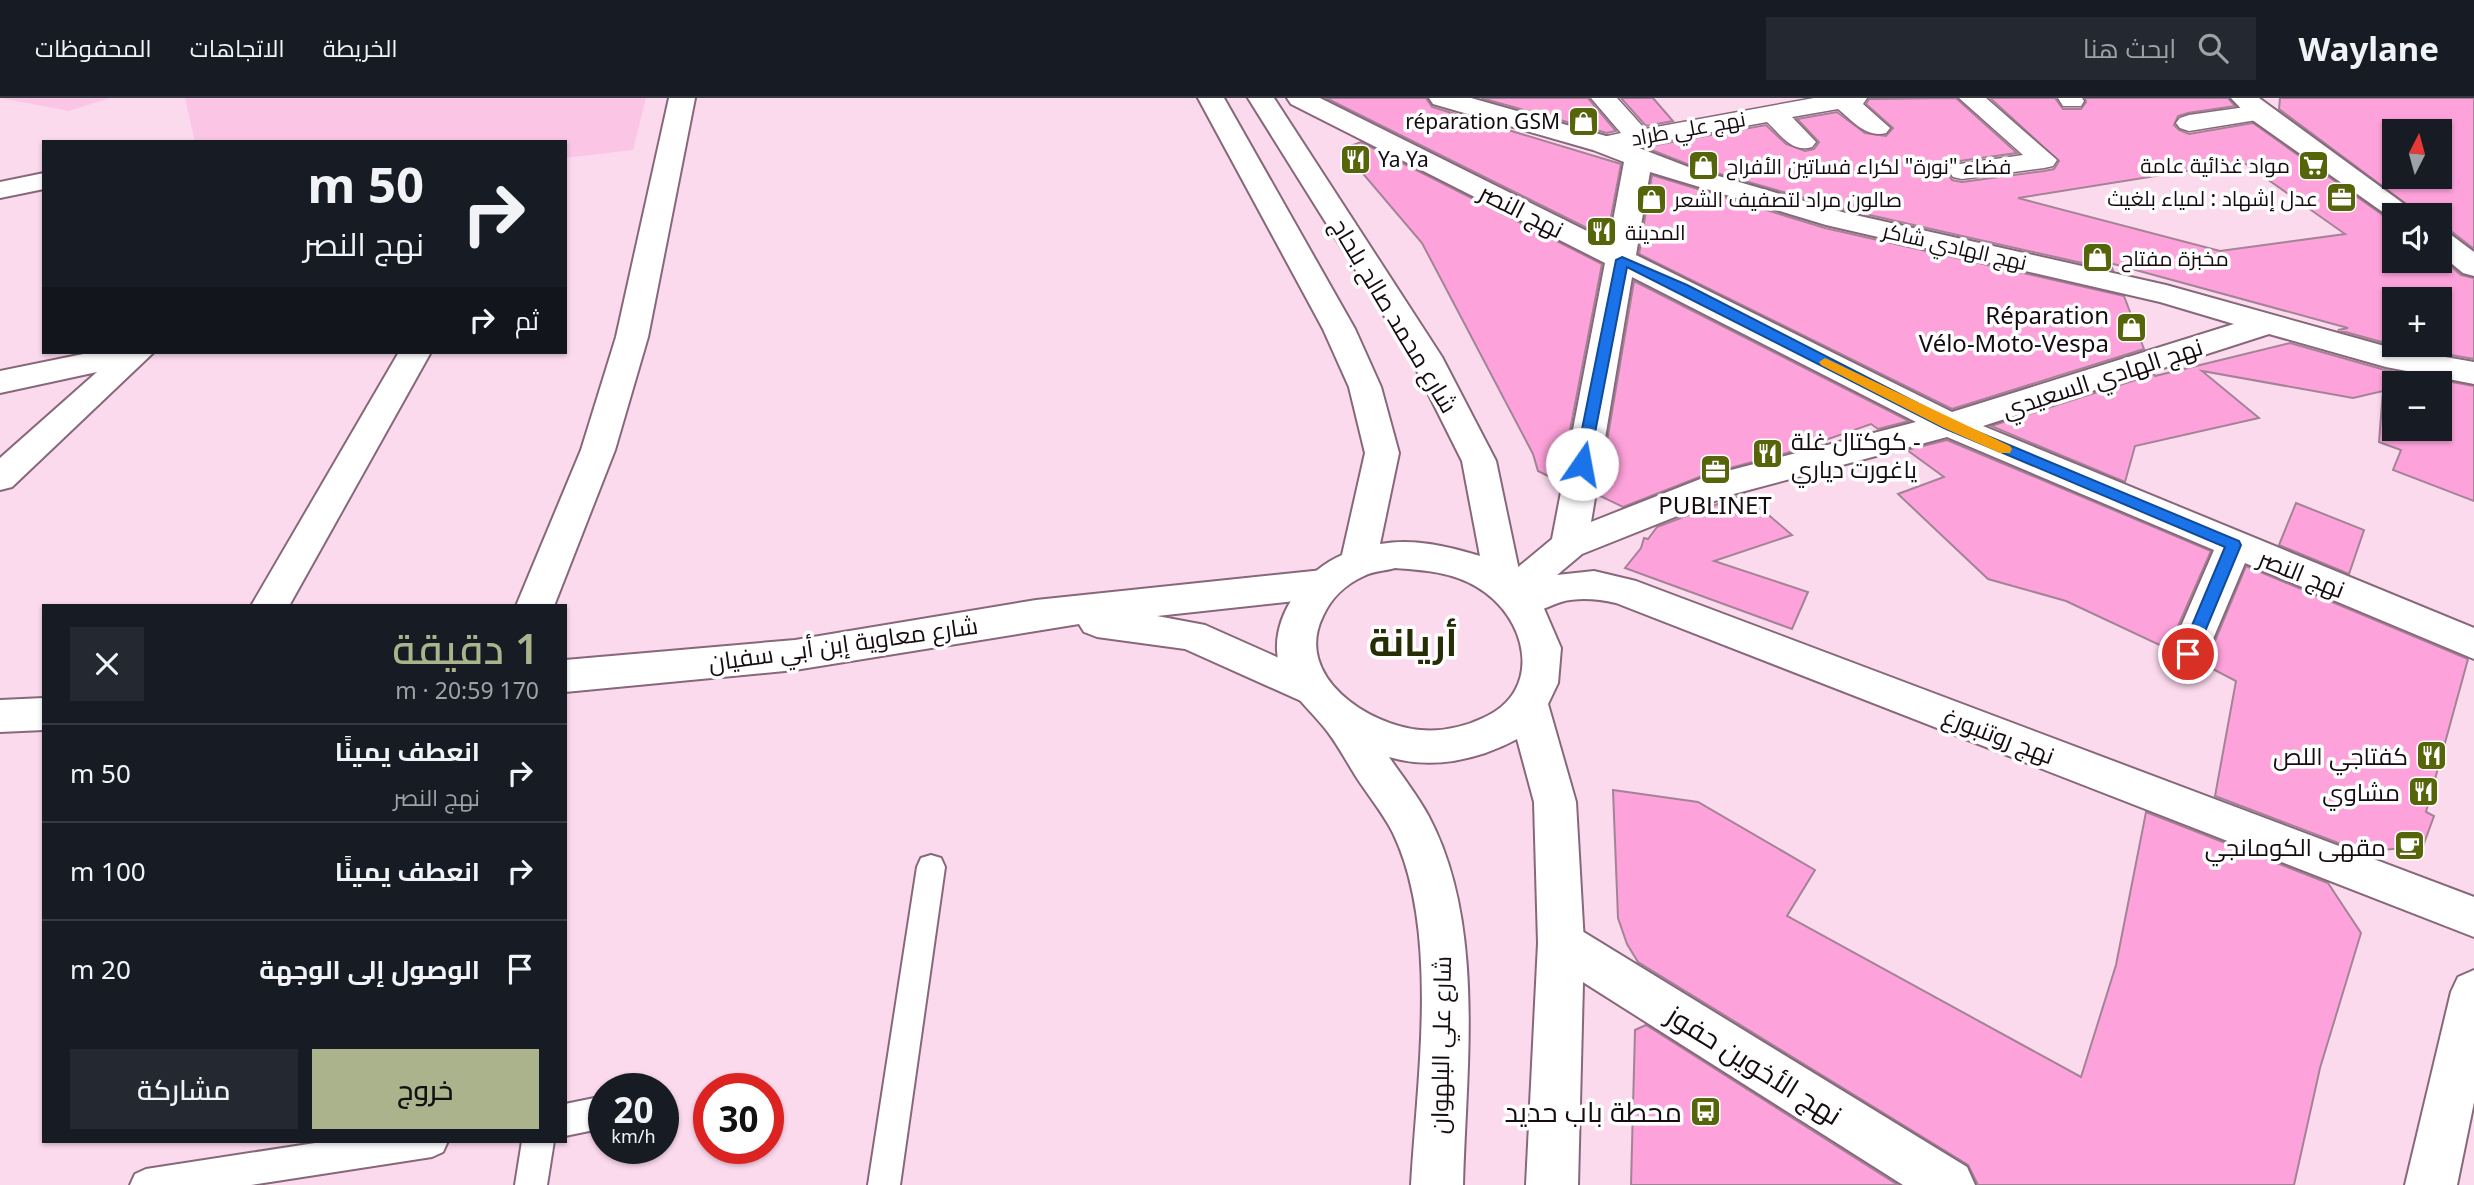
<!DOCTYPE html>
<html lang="ar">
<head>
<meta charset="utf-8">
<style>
  body { margin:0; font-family:"Noto Sans",Cairo,sans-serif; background:#242831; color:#f1f3f6; direction:rtl; height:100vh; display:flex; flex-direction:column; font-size:26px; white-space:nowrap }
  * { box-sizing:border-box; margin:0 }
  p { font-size:23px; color:#9ea1a6 }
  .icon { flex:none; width:38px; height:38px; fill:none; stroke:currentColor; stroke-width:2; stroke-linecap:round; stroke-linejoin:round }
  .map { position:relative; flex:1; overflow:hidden; direction:ltr }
  .side { position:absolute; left:42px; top:506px; width:525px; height:539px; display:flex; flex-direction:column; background:#171b24; border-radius:0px; box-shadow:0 2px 5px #0004; direction:rtl }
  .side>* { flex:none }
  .hud { position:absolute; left:42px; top:42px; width:525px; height:214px; border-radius:0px; box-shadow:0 2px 5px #0004; direction:rtl; background:#171b24; color:#f1f3f6; overflow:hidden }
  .needle { width:46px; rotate:6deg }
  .tools { position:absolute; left:2382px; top:21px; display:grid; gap:14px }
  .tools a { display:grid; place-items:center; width:70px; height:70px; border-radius:0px; background:#171b24; box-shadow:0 2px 5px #0004; font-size:35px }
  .speed { position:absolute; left:588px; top:975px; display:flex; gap:14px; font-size:35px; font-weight:700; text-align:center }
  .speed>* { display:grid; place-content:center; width:91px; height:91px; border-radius:50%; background:#171b24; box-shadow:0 2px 5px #0004; line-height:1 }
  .speed small { font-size:18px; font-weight:400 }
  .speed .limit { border:10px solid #d22; background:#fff; color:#111 }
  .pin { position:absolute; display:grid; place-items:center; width:60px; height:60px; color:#fff; margin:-30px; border:4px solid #fff; border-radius:50%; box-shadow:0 2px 7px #0007 }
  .me { position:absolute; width:77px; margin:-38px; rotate:12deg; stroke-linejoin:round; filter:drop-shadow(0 0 5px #0008) }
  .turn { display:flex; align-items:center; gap:24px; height:147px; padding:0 28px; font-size:32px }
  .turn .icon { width:91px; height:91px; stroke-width:2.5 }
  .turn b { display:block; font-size:49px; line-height:60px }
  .then { display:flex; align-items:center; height:66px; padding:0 28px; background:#0003; gap:14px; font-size:26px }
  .round { display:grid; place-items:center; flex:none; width:74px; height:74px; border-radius:0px; background:#242831 }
  .overview { display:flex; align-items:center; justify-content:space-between; height:119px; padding:0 28px }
  h1 { font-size:42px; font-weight:600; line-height:52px; color:#abb38c }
  .button { display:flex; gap:14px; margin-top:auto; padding:14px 28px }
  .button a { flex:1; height:80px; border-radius:0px; background:#abb38c; color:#111; font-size:28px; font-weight:600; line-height:80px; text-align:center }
  .button a+a { background:#242831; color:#f1f3f6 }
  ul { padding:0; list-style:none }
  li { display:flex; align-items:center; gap:21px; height:98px; padding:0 28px; border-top:2px solid #363941 }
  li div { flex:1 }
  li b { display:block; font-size:26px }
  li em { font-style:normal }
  header { display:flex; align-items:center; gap:42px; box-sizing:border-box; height:98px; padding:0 35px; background:#171b24; border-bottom:2px solid #363941 }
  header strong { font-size:33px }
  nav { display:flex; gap:38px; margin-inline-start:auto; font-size:24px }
  .search { width:490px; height:63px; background:#242831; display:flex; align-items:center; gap:18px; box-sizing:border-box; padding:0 24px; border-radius:0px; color:#9ea1a6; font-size:26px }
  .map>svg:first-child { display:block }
  .green { fill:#fbc5e5 }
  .building { fill:#fea2db; stroke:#a38396; stroke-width:2; fill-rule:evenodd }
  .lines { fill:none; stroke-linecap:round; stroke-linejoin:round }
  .service-casing { stroke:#87687a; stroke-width:4 }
  .pedestrian-casing { stroke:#87687a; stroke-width:3 }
  .minor-casing { stroke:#87687a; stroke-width:4 }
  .secondary-casing { stroke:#87687a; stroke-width:4 }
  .primary-casing { stroke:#87687a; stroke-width:4 }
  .service { fill:#fff; fill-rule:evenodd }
  .pedestrian { fill:#fff; fill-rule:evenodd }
  .minor { fill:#fff; fill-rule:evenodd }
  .secondary { fill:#fff; fill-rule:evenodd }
  .primary { fill:#fff; fill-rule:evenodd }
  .route { fill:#1a73e8; stroke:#114b97; stroke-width:2 }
  .slow { fill:#f59e0b }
  .labels { text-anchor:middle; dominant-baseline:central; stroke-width:7; stroke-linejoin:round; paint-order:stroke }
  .far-poi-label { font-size:21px; fill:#160b11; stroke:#fff; text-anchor:start }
  .far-street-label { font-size:21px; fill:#160b11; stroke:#fff }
  .street-label { font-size:24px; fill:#160b11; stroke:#fff }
  .poi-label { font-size:24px; fill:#160b11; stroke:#fff; text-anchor:end }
  .near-street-label { font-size:28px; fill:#160b11; stroke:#fff }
  .near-poi-label { font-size:28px; fill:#160b11; stroke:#fff; text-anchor:end }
  .town-label { font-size:38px; font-weight:bold; fill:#272e06; stroke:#fff }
</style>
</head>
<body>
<header>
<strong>Waylane</strong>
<div class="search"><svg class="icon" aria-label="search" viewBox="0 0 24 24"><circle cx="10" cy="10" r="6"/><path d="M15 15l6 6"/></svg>ابحث هنا</div>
<nav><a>الخريطة</a><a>الاتجاهات</a><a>المحفوظات</a></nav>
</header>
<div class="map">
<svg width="2474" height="1087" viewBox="0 0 2474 1087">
  <rect width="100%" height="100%" fill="#fcdaee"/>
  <g class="green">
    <polygon points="0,0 110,0 69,13"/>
    <polygon points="185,0 646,0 633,52 565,60 565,44 195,44"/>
  </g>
  <g class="building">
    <polygon points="1326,0 1426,0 1432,9 1621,66 1607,140"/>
    <polygon points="1481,0 1588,0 1616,33 1607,35"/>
    <polygon points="1621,0 1653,0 1673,23 1646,28"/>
    <path d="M1956,0L2017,55L1953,64L1947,74L1952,82L1962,84L2044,73L2054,71L2059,63L1990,0H2055L2063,11H2081L2086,4L2085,0H2228L2235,8L2188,15L2178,18L2174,27L2179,32L2189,36L2253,25L2394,125V163H2440V159L2461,177L2474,180V261L2389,246L2338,232L2348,230L2110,165L2113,172L1843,111L1692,68L1644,49L1766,27L1786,46L1805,53L1814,51L1819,44L1797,21L1837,14L1865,35L1886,38L1893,30L1866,6L1869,1ZM2243,64L2345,136L2220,153L2018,100ZM2394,201H2440V247H2394Z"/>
    <path d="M2280,0H2474V151L2452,134L2440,131V117H2421L2279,11ZM2394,33H2440V79H2394Z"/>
    <polygon points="1361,44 1602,166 1561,379 1550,379 1538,373 1533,356 1422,145 1342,51"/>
    <polygon points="1652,77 1825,130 2124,198 2144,251 1952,311 1639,156"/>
    <polygon points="1634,183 1909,323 1878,331 1871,326 1794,353 1707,376 1623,409 1598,397"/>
    <path d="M2290,245L2385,272L2474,288V403L2393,372L2401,352L2379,344L2383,293L2353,300L2202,273L2259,320L2135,348L2125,384L1991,328L2154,276L2155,278ZM2394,285H2440V331H2394Z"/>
    <polygon points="1947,342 2211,453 2168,551 2066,503 1988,481 1898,396 1944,379 1907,352"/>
    <polygon points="1744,396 1792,437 1714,463 1808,494 1792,531 1625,470 1641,450 1644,440 1648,441 1657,429"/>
    <polygon points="2296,405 2364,432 2349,476 2279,447"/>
    <polygon points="2246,468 2468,561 2426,714 2434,718 2423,748 2362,754 2215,698 2236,583 2205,567"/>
    <polygon points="1613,692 1698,704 1815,772 1787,818 2081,979 2116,867 2146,714 2328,785 2361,835 2320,970 2294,1087 1978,1087 1968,1067 1638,864 1627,846 1618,820"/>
    <polygon points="1646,927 1898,1087 1631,1087 1635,932"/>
  </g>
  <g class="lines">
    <defs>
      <g id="service">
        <polygon points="931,757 941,760 945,769 900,1087 868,1087 917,769 921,760"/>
        <polygon points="604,998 604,1030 565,1038 565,1006"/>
        <polygon points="328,1043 448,1043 443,1054 432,1059 251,1087 130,1087 135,1076 146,1071"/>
        <polygon points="522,1043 554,1043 547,1087 515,1087"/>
      </g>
      <g id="pedestrian">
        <path d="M1591,0H1617L1645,31L1814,0H1867L1863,6L1890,30L1886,35C1866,40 1853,23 1838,11L1792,19L1816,44L1812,49C1792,55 1781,37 1767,24L1603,54L1594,51L1590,46L1594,41L1621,35Z"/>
        <polygon points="1959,0 1986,0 2057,62 2053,68 2044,70 1962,81 1953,79 1949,73 1953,67 2023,57"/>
        <polygon points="2058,0 2082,0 2084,3 2081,8 2063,8"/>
        <polygon points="2260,7 2269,10 2273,15 2269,20 2189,33 2180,30 2176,25 2180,20 2189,17"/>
      </g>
      <g id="minor">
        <polygon points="669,0 695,0 648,239 615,352 554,508 516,508 581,352 616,239"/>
        <path d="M1287,0H1320L1609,144L1624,64L1593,52L1433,6L1429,0H1471L1613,40L1691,70L1842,114L2166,187L2388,249L2474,264V286L2386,269L2269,236L1983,328L2474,530V561L2245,465L2202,567L2188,571L2174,567L2169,556L2214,452L1947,339L1730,397L1582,456L1557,477L1594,473L1636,483L2474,799V839L1616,505C1598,501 1579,499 1561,504C1528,515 1515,534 1493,495L1499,485L1552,441L1605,165L1291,6ZM1650,74L1826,127L2160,204L2234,226L1952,314L1636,157ZM1632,179L1916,324L1708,378L1591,424Z"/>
        <polygon points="2231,0 2259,0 2419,117 2394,117 2394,122 2251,21"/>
        <polygon points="44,75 44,91 0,100 0,84"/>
        <polygon points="2440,133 2450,136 2474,154 2474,178 2463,175 2440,156"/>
        <polygon points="93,254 154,254 12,389 0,392 0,360 97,274 0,295 0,273"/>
        <polygon points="399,254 431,254 289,508 251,508"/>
        <polygon points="1561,824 1577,830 1967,1069 1975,1087 1903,1087 1545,860 1538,845 1545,830"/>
        <polygon points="2474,872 2474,1004 2457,1087 2405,1087 2451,894 2458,879"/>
      </g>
      <g id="secondary">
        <polygon points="1323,472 1336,476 1342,486 1336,496 1323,500 1157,518 1205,527 1324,580 1330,591 1324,602 1310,607 1185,551 1097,539 1084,534 1079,526 795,572 565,594 565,562 795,542 1036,502"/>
        <polygon points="44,600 44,632 0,634 0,602"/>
      </g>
      <path id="primary" d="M1198,0H1224L1355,231L1381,289L1399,355L1380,446C1414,440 1447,448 1480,458L1462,363L1410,259L1248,0H1274L1442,259L1496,363L1521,482L1542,506L1561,550L1558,585L1548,606L1576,704L1584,845L1578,1087H1526L1538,845L1534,704L1517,641C1478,662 1432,672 1389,659C1402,678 1417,697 1428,717C1486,825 1466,969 1463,1087H1411C1417,981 1440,833 1393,735C1383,715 1367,696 1355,677C1345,661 1335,642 1323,628C1304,605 1279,586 1277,553C1275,513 1307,472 1342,457L1365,355L1349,289L1323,231ZM1395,470C1424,472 1452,474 1477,489C1527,518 1545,593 1483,620C1464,629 1441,634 1420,632C1368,627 1293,578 1323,518C1331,500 1346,486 1364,478C1373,473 1385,473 1395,470Z"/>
    </defs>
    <use href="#service" class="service-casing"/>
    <use href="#pedestrian" class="pedestrian-casing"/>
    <use href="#minor" class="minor-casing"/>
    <use href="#secondary" class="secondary-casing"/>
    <use href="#primary" class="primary-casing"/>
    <use href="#service" class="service"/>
    <use href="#pedestrian" class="pedestrian"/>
    <use href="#minor" class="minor"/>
    <use href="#secondary" class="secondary"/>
    <use href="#primary" class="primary"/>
  </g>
  <polygon class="route" points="1622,159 1687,187 1954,324 2239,443 2241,447 2194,560 2188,562 2180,556 2225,449 1944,330 1627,169 1589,366 1587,370 1577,370 1575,366 1616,162"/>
  <polygon class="slow" points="1825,260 2010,348 2012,351 2010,355 2000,355 1944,330 1821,267 1819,264"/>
  <defs>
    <symbol id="shop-square" viewBox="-11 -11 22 22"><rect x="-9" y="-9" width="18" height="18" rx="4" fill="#56650a" stroke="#fff"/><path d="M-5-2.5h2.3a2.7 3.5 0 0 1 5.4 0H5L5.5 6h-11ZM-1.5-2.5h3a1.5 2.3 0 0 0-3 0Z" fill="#fff"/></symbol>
    <symbol id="restaurant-square" viewBox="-11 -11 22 22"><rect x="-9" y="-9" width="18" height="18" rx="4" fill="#56650a" stroke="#fff"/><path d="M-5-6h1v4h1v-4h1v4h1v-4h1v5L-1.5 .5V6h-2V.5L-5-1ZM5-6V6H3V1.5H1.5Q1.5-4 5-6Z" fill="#fff"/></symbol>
    <symbol id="supermarket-square" viewBox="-11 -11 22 22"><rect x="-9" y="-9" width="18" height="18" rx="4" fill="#56650a" stroke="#fff"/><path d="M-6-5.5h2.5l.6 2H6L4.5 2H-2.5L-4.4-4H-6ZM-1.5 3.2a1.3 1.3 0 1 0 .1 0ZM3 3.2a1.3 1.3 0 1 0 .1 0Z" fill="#fff"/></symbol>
    <symbol id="office-square" viewBox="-11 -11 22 22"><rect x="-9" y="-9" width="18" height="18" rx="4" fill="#56650a" stroke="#fff"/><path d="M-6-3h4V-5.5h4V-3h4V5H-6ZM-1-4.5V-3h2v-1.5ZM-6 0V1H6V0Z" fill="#fff"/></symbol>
    <symbol id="cafe-square" viewBox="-11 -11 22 22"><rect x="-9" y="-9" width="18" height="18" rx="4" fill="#56650a" stroke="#fff"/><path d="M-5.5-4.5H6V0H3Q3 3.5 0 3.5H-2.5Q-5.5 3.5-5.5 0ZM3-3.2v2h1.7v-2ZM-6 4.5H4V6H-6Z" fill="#fff"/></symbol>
    <symbol id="bus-square" viewBox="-11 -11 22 22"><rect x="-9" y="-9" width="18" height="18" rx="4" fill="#56650a" stroke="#fff"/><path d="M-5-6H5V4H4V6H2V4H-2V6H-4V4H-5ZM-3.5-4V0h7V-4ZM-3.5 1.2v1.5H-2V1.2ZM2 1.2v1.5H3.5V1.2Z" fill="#fff"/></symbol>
  </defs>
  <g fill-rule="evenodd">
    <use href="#shop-square" x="1566" y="6" width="35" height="35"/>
    <use href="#restaurant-square" x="1338" y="44" width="35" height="35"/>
    <use href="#supermarket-square" x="2296" y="50" width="35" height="35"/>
    <use href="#shop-square" x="1686" y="50" width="35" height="35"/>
    <use href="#office-square" x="2324" y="82" width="35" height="35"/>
    <use href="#shop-square" x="1634" y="84" width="35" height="35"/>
    <use href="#restaurant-square" x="1584" y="116" width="35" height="35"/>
    <use href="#shop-square" x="2080" y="142" width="35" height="35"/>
    <use href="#shop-square" x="2114" y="212" width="35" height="35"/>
    <use href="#restaurant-square" x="1750" y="338" width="35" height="35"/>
    <use href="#office-square" x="1698" y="354" width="35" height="35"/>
    <use href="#restaurant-square" x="2414" y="640" width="35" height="35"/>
    <use href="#restaurant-square" x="2406" y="676" width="35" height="35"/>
    <use href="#cafe-square" x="2392" y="730" width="35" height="35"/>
    <use href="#bus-square" x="1688" y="996" width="35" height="35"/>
  </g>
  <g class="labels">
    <g class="far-poi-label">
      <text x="1560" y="23" text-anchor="end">réparation GSM</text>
      <text x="1378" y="61">Ya Ya</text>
      <text x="2290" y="67" text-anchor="end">مواد غذائية عامة</text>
      <text x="1726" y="68">فضاء "نورة" لكراء فساتين الأفراح</text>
      <text x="2318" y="100" text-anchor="end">عدل إشهاد : لمياء بلغيث</text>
      <text x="1674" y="101">صالون مراد لتصفيف الشعر</text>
      <text x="1625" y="134">المدينة</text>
      <text x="2121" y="160">مخبزة مفتاح</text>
    </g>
    <g class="far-street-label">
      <text transform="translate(1688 30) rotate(-10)">نهج علي طراد</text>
      <text transform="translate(1955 148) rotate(13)">نهج الهادي شاكر</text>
    </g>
    <g class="street-label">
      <text transform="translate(1522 112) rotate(27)">نهج النصر</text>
      <text transform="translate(1395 217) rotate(59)">شارع محمد صالح بلحاج</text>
      <text transform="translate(2102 279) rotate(-18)">نهج الهادي السعيدي</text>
      <text transform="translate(2302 475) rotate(22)">نهج النصر</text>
      <text transform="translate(843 545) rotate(-8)">شارع معاوية إبن أبي سفيان</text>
      <text transform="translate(1999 637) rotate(21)">نهج روتنبورغ</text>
      <text transform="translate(1440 947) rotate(-89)">شارع علي البلهوان</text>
    </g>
    <g class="poi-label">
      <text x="2109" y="216">Réparation<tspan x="2109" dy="28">Vélo-Moto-Vespa</tspan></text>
      <text x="1791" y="342" text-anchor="start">كوكتال غلة -<tspan x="1791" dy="28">ياغورت دياري</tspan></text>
      <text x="1715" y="406" text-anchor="middle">PUBLINET</text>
      <text x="2408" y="657">كفتاجي اللص</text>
      <text x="2400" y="693">مشاوي</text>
      <text x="2386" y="748">مقهى الكومانجي</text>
    </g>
    <g class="near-street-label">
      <text transform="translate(1755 966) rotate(32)">نهج الأخوين حفوز</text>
    </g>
    <g class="near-poi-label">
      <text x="1682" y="1013">محطة باب حديد</text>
    </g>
    <g class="town-label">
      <text x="1413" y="543">أريانة</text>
    </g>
  </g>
</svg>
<div class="tools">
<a><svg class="needle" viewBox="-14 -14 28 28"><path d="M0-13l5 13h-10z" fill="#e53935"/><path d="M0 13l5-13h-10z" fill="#9ea1a6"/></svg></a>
<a><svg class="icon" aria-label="sound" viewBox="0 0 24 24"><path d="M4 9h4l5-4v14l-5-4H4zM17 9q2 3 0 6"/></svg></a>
<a>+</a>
<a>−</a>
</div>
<div class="speed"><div>20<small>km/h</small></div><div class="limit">30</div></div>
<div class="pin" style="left:2188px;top:556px;background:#d93025"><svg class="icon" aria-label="arrive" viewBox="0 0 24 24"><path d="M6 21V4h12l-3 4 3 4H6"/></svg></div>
<svg class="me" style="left:1582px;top:366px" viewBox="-20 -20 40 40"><circle r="19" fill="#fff"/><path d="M0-13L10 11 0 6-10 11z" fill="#1a73e8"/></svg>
<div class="hud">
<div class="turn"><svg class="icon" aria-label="right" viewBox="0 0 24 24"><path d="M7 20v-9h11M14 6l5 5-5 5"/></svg><div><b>50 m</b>نهج النصر</div></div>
<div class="then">ثم<svg class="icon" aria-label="right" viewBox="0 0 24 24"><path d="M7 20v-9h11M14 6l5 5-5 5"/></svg></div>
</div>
<section class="side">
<div class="overview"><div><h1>1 دقيقة</h1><p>170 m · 20:59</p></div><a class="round"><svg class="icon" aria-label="close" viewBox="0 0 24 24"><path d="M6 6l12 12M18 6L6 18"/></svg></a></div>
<ul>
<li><svg class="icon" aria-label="right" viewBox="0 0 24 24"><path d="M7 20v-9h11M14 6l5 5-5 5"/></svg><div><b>انعطف يمينًا</b><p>نهج النصر</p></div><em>50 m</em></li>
<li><svg class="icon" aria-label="right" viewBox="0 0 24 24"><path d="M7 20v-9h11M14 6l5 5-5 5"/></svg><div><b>انعطف يمينًا</b></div><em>100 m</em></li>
<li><svg class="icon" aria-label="arrive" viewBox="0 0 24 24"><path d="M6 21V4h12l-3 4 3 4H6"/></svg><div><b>الوصول إلى الوجهة</b></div><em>20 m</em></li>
</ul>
<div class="button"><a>خروج</a><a>مشاركة</a></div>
</section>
</div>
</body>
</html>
